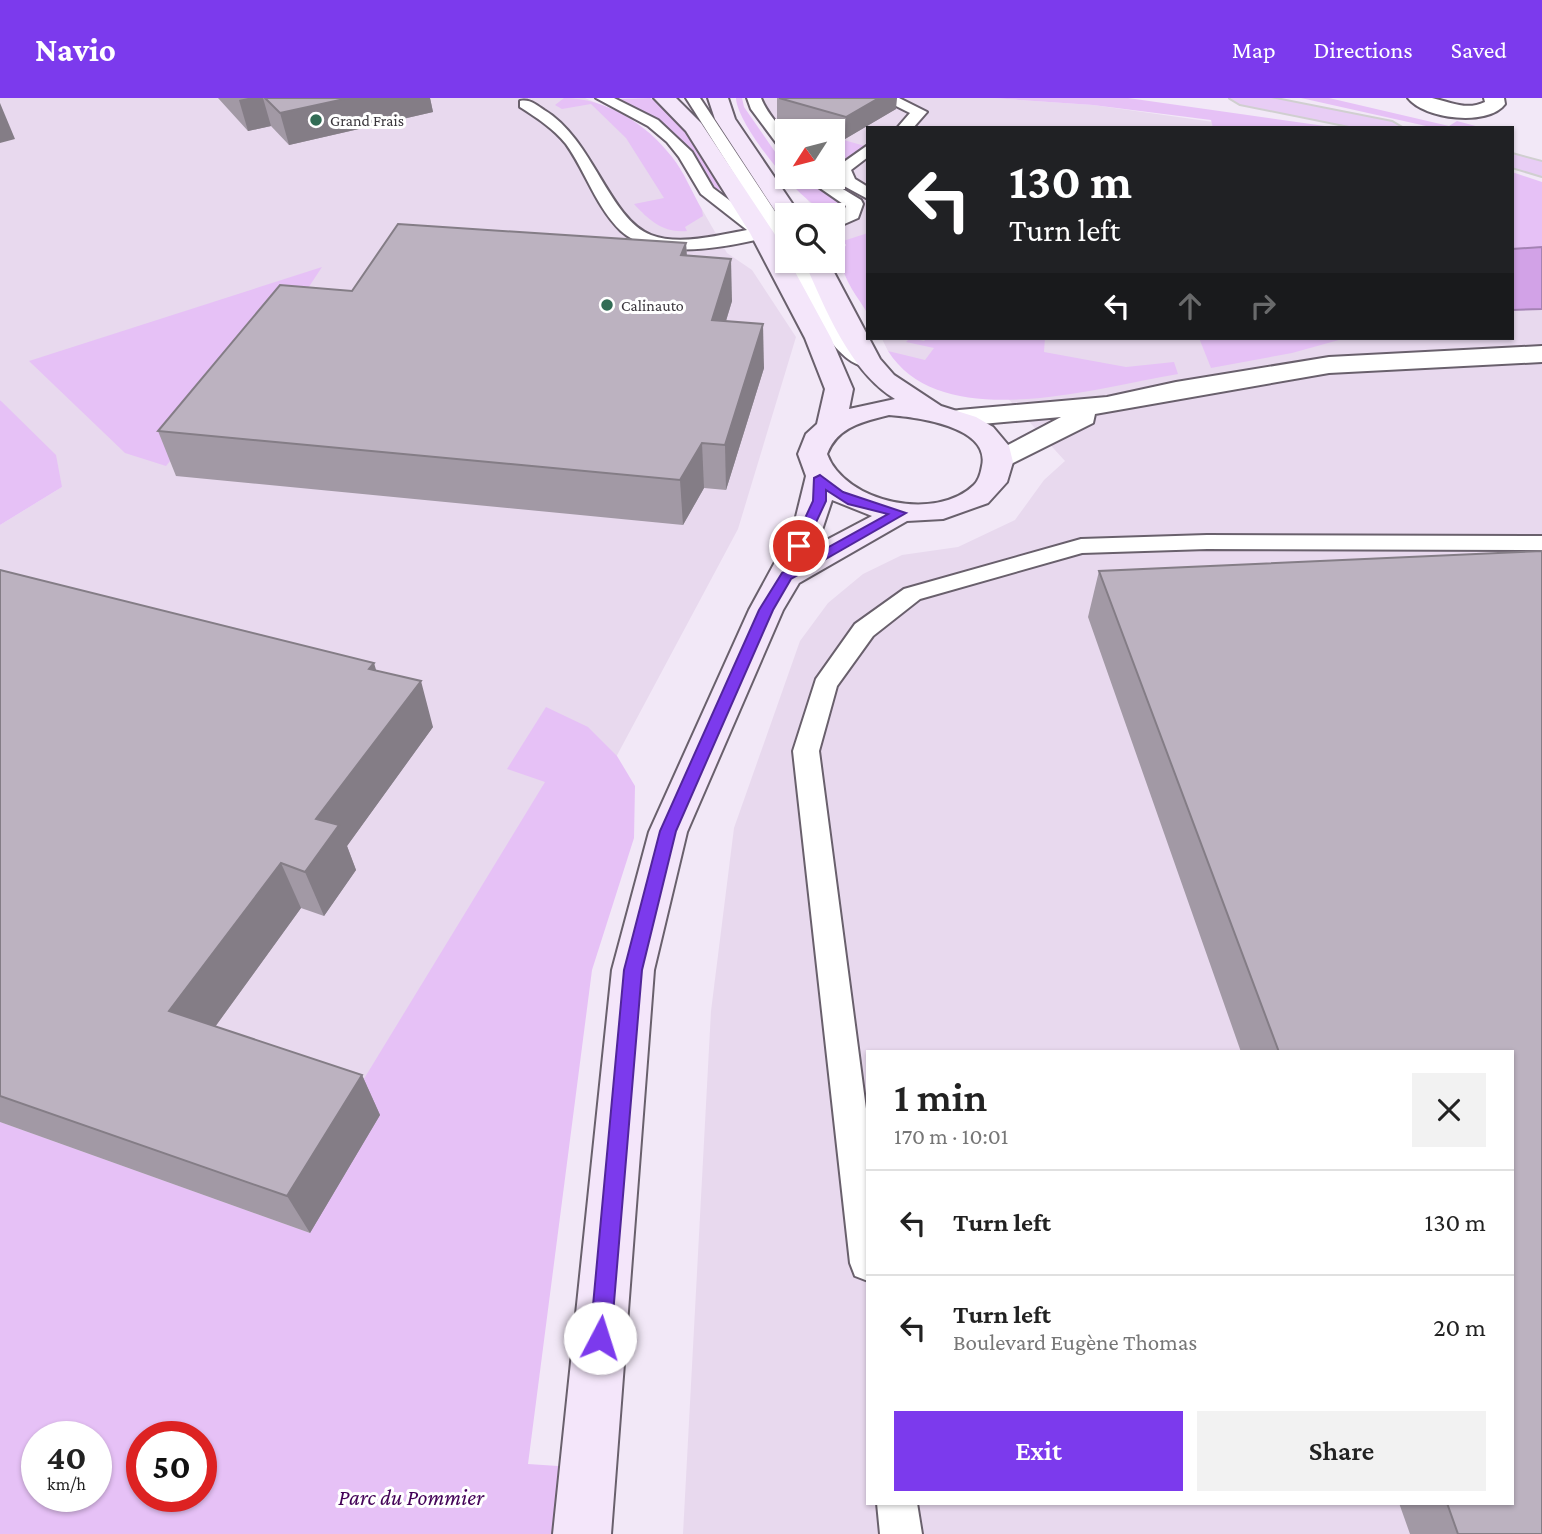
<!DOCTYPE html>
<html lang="en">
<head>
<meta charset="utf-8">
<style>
  body { margin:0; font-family:"Crimson Pro",serif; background:#f2f2f2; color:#222; height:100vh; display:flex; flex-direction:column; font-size:26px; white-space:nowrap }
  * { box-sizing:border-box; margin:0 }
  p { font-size:23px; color:#767676 }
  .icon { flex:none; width:38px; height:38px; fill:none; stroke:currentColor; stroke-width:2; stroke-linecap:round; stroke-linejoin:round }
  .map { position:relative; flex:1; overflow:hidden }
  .panel { position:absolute; left:866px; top:952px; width:648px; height:455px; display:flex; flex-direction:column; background:#fff; border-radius:0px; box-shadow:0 2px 5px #0004 }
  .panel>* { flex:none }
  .guide { position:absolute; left:866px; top:28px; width:648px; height:214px; border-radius:0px; box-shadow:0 2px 5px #0004; background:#202124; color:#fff; overflow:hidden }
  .needle { width:46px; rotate:234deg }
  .buttons { position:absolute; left:775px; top:21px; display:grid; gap:14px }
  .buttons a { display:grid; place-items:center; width:70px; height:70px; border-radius:0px; background:#fff; box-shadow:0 2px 5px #0004; font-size:35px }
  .speed { position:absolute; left:21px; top:1323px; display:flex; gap:14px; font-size:35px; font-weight:700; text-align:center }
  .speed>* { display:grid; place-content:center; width:91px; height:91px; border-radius:50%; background:#fff; box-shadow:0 2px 5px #0004; line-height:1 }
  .speed small { font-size:18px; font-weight:400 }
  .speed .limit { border:10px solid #d22; background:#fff; color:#111 }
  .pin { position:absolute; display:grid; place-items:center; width:60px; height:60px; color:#fff; margin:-30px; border:4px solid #fff; border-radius:50%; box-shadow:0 2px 7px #0007 }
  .me { position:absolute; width:77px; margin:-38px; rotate:5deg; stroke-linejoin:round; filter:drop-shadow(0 0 5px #0008) }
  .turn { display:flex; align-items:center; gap:24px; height:147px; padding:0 28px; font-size:32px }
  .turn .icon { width:91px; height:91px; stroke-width:2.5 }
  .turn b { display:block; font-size:49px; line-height:60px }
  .lanes { display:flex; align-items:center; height:66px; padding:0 28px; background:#0003; justify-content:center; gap:35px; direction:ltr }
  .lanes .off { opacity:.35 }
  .round { display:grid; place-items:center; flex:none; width:74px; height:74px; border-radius:0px; background:#f2f2f2 }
  .summary { display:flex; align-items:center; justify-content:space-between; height:119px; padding:0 28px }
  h1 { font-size:42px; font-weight:600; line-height:52px }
  .button { display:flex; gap:14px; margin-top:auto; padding:14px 28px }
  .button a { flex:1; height:80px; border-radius:0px; background:#7c3aed; color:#fff; font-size:28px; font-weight:600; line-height:80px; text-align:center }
  .button a+a { background:#f2f2f2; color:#222 }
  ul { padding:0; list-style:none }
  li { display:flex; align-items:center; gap:21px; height:105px; padding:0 28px; border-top:2px solid #e0e0e0 }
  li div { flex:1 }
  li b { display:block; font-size:26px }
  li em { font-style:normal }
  header { display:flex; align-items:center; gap:42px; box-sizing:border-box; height:98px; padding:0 35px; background:#7c3aed; color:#fff }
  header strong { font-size:33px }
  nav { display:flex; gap:38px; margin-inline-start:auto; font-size:24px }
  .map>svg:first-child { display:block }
  .built { fill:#e8d9ee; fill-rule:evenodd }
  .green { fill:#e6c1f6; fill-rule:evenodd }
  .water { fill:#d2a2e7; stroke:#a482b4; stroke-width:2 }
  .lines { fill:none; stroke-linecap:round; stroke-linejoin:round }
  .service-casing { stroke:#69606c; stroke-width:4 }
  .minor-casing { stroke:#69606c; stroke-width:4 }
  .secondary-casing { stroke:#69606c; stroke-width:4 }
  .primary-casing { stroke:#d0cfd0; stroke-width:4 }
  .service { fill:#fff; fill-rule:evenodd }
  .minor { fill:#fff; fill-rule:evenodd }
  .secondary { fill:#f4e6fa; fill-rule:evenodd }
  .primary { fill:#e8cdf5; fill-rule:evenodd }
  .wall { fill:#a299a5 }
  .shaded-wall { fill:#847d86 }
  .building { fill:#bcb2c0; stroke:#847d86; stroke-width:2 }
  .route { fill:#7c3aed; stroke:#51269a; stroke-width:2 }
  .poi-dot { fill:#326c55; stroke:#fff; stroke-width:2.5 }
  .labels { text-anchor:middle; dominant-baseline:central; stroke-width:6; stroke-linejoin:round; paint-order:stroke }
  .far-poi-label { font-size:16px; fill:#3a363c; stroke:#fff; text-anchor:start }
  .near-park-label { font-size:23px; font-style:italic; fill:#430257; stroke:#fff }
</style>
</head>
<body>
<header>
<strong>Navio</strong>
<nav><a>Map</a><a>Directions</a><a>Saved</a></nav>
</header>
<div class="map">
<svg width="1542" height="1436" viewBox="0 0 1542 1436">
  <rect width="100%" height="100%" fill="#f2e8f7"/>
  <g class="built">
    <polygon points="0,0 585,0 629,19 672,59 727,155 752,172 796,239 738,431 297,1256 0,1130 0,427 62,389 0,302"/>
    <polygon points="747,0 992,0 1093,7 1256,30 868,30 868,152 850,151 833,129 833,117 824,117 827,114 809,104 792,82 804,81 802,79 833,79 833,33 788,33 787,62 749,10"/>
    <path d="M1512,89L1542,99V1436H683L711,913L734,730L800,543L828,505L863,476L902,457L958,449L1015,422L1044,382L1065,363L1004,296L888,253L882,241L1512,240ZM868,954H1512V1405H868Z"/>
  </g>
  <g class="green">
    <path d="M564,0C605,0 647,26 672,59C684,74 692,94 702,112L703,118L685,129L687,133C663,135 650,123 634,106L664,100L626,40L591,6L562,11L555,7Z"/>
    <path d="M650,0C683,19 706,59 723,92L716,91C685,41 670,26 617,1Z"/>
    <path d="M736,0H742L744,9L787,71L788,79L805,81L848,104L847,115L834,119L824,117L827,114C800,105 737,27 736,0Z"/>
    <polygon points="992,0 1128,0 1339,30 1213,30 1211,22 1093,7"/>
    <polygon points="1301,0 1329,0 1449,28 1457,23 1483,30 1435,30"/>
    <polygon points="833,39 865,48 835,69 835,80 830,80 833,79"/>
    <polygon points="1512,74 1542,84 1542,149 1512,151"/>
    <path d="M868,135V216C857,197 831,168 846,147L843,143Z"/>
    <polygon points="322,169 291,216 166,368 125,355 29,263"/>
    <path d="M910,240L924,243L927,240H1045L1044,254L1126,269L1174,264L1178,276C1098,289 942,338 888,253L925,262L934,250L906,244Z"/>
    <polygon points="1199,240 1346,240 1292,255 1211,270"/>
    <polygon points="0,302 56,357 62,389 0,427"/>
    <path d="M546,609L588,629L617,658L635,688L634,740L592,872L528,1366L588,1370L582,1436H0V1024L310,1135L348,1007L545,684L507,671ZM37,1339H96V1398H37ZM142,1339H201V1398H142Z"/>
  </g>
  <polygon class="water" points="1542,149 1542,211 1512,212 1512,151"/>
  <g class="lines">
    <defs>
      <g id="service">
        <path d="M596,0H614L658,22L692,54L713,90L768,131L771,135L768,139C728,149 655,164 621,133C596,109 586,74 566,46C553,30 537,20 520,9V3C530,1 536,7 544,12C593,41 609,121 651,137C680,148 718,137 747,132L701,96L679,59L667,44L648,28Z"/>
        <polygon points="686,0 700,0 788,133 788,152 779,147"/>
        <path d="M747,0H761C770,23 788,30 788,56L783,54L751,11Z"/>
        <polygon points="880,0 899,0 927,14 913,30 897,30 910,15"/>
        <polygon points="868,47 868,59 851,72 855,81 868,89 868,101 842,87 834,71"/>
        <polygon points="804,79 823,79 861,102 863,106 858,120 833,131 833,119 844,113 846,108"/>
        <path d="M788,163H805L845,239L875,260L878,264L875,268C836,278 799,190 788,163Z"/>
        <polygon points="1207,437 1542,438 1542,452 1207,451 1082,455 920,501 873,538 837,588 819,653 868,1026 868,1183 855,1178 850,1165 793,653 816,581 855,526 904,491 1081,441"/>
        <polygon points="877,1405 917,1405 922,1436 880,1436"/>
      </g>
      <g id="minor">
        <path d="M1408,0C1416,0 1425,0 1432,0C1451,4 1466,13 1485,4L1484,0H1504L1505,6C1488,29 1424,21 1408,0Z"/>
        <polygon points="1542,248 1542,264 1329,275 1095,316 1093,325 999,372 989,369 984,363 989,357 1061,319 959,328 949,326 945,320 949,314 959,312 1107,299 1176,284 1329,259"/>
      </g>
      <g id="secondary">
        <path d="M654,0H676L701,25L774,135L831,240L853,291L849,311L895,301C850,274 825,210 804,163H828L880,261L894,277L941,308L976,319L993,329L1009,348L1013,364L1007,384L988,405L943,421L907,423L799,485L783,512L687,734L654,872L611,1436H553L612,872L649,734L749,512L793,431L806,378L798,356L806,336L817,326L825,291L805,240L750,135L686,33ZM889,317C915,319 991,328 982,368C981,374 979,382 974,387C936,424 845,405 827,356C838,328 863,324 889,317ZM832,402L872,418L817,447Z"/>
        <polygon points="708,0 728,0 735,21 800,117 788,117 788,124 781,122 715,21"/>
      </g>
      <g id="primary">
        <polygon points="1230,0 1271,0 1392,24 1402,30 1359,30 1240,6"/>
        <polygon points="1512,56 1542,64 1542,78 1512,69"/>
      </g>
    </defs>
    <use href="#service" class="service-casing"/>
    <use href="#minor" class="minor-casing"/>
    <use href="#secondary" class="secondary-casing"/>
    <use href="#primary" class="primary-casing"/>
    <use href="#service" class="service"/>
    <use href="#minor" class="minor"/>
    <use href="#secondary" class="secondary"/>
    <use href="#primary" class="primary"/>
  </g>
  <g class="wall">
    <polygon points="218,0 430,0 433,14 289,47 271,28 248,33"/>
    <polygon points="777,0 896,11 845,41 833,38 833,33 818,33 777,21"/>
    <polygon points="686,145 687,158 732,203 726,223 764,270 726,392 704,390 683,427 176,378 158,333 352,193"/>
    <polygon points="1542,453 1542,1436 1410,1436 1399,1405 1512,1405 1512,954 1241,954 1088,519 1099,473"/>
    <polygon points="0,472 433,629 347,748 356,772 324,818 301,810 215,929 362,977 380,1017 310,1135 0,1024"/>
  </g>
  <g class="shaded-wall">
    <polygon points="248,0 263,0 271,28 248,33 239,2"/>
    <polygon points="349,0 430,0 433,14 289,47 280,15"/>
    <polygon points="879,0 897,0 896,11 845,41 846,19"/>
    <polygon points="0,5 15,41 0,45"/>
    <polygon points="686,145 688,187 681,157"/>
    <polygon points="731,161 732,203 713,265 712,222"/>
    <polygon points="763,226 764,270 726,392 725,347"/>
    <polygon points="702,345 704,390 683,427 680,382"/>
    <polygon points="374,565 388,611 369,571"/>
    <polygon points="421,583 433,629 347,748 356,772 324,818 305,774 316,721"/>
    <polygon points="281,765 301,810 196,955 169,913"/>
    <polygon points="362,977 380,1017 310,1135 287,1098"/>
  </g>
  <g class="building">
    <polygon points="265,0 349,0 280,15"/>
    <polygon points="779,0 879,0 846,19"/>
    <polygon points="398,126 686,145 681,157 731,161 712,222 763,226 725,347 702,345 680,382 158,333 280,187 352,193"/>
    <polygon points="1542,453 1542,1436 1458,1436 1447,1405 1512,1405 1512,954 1279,954 1099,473"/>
    <polygon points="0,472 374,565 369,571 421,583 316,721 339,727 305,774 281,765 169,913 362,977 287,1098 0,998"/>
  </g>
  <polygon class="route" points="820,377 843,394 906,415 791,481 773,512 676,733 642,872 611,1240 608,1247 600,1251 593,1247 590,1240 624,872 660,733 759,512 782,475 888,416 848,406 826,392 826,403 805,448 794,451 792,448 813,403 814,380"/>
  <g class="poi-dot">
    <circle cx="316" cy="22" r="7"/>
    <circle cx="607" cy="207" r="7"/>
  </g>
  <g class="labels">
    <g class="far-poi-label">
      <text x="330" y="22">Grand Frais</text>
      <text x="621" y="207">Calinauto</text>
    </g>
    <g class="near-park-label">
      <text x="411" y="1399">Parc du Pommier</text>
    </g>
  </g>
</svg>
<div class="buttons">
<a><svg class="needle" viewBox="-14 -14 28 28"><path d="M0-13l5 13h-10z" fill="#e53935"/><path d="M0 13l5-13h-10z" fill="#767676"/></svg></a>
<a><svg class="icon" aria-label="search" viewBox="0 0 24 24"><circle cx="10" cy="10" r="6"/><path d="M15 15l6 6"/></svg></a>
</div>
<div class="speed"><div>40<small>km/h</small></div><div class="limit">50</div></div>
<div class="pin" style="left:799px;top:448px;background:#d93025"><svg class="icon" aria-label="arrive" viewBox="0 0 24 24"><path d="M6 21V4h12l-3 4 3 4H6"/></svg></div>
<svg class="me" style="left:600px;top:1240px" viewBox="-20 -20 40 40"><circle r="19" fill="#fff"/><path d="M0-13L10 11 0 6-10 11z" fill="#7c3aed"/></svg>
<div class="guide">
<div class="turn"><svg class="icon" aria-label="left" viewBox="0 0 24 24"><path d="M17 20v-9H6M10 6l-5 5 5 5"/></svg><div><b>130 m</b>Turn left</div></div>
<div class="lanes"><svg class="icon" aria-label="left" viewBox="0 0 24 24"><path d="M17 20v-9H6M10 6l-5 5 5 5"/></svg><svg class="icon off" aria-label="ahead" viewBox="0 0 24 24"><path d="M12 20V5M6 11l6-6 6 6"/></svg><svg class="icon off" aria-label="right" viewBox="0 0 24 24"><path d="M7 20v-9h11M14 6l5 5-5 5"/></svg></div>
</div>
<section class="panel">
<div class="summary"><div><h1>1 min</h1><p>170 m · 10:01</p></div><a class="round"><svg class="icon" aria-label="close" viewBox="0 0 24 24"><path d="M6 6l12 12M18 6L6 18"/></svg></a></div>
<ul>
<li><svg class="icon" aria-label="left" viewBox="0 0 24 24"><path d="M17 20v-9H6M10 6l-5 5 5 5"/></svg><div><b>Turn left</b></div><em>130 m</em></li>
<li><svg class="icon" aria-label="left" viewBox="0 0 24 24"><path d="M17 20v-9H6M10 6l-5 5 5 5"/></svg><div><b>Turn left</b><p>Boulevard Eugène Thomas</p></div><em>20 m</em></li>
</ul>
<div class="button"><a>Exit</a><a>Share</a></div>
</section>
</div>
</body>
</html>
